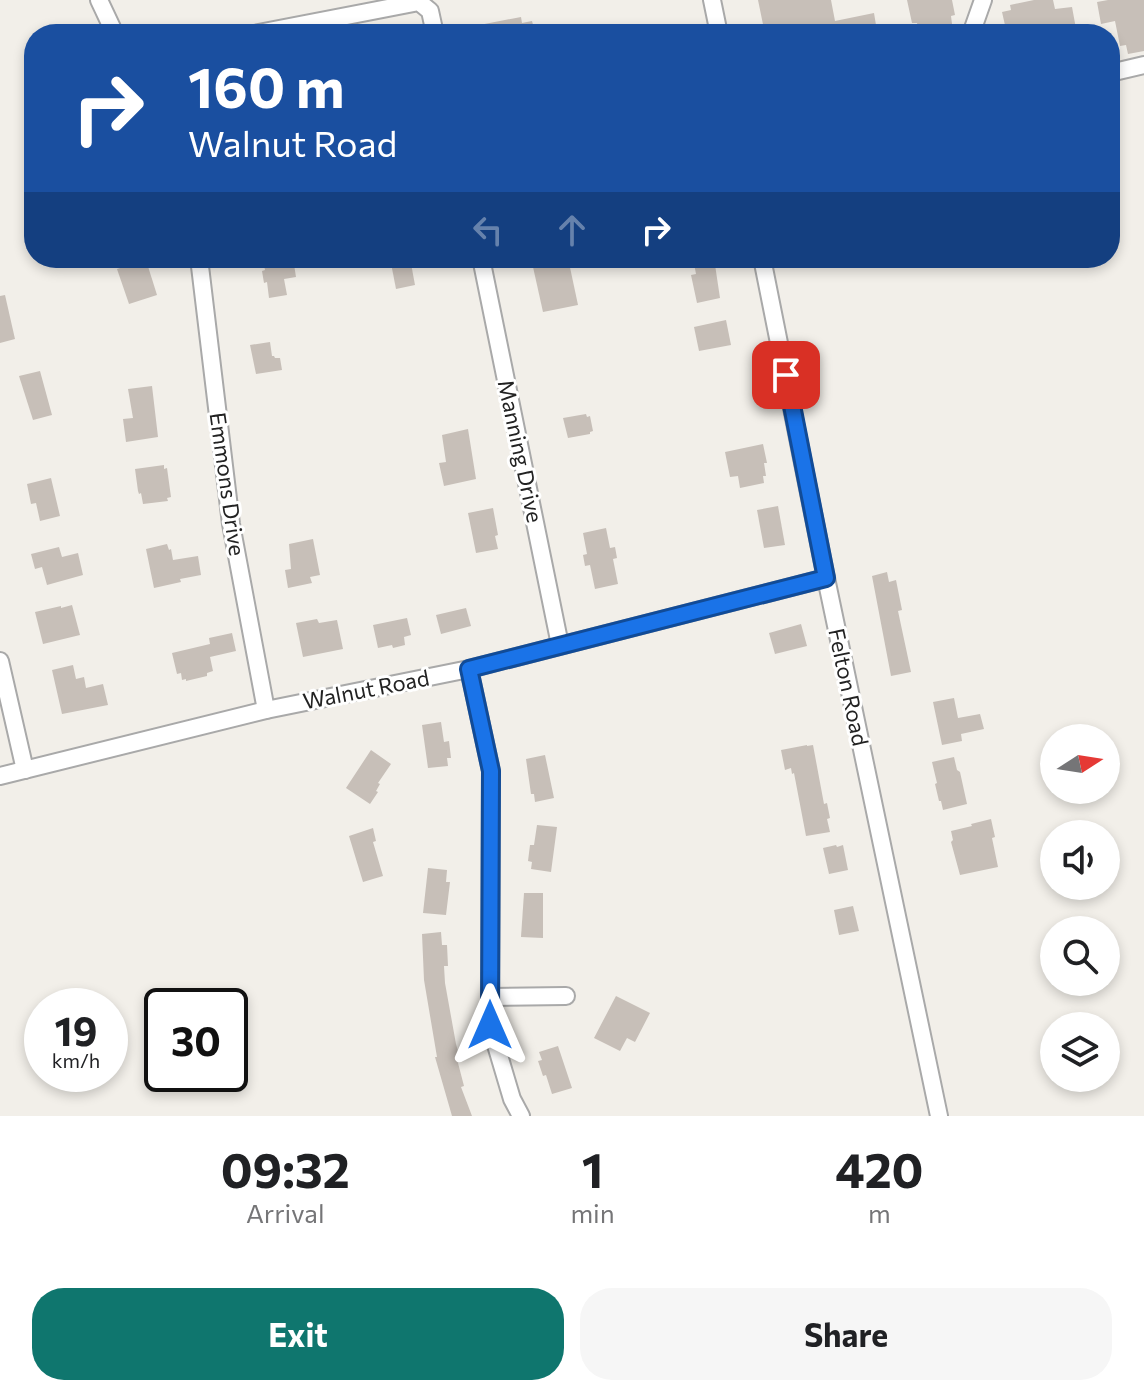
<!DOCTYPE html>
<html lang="en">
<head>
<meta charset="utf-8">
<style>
  body { margin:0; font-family:Commissioner,sans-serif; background:#f6f6f6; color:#202124; height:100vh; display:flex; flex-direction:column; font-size:30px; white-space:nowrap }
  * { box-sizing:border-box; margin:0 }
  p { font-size:26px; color:#757577 }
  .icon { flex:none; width:44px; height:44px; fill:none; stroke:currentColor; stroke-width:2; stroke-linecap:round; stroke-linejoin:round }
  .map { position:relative; height:1116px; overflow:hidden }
  .drawer { display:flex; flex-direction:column; background:#fff; flex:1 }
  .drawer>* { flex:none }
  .hud { position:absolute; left:24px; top:24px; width:1096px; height:244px; border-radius:32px; box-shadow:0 4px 12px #0003; background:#1a4fa0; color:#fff; overflow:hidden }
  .needle { width:52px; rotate:78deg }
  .buttons { position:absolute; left:1040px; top:724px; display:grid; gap:16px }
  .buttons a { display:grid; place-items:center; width:80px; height:80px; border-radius:50%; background:#fff; box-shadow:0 4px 12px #0003; font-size:40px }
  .speed { position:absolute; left:24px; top:988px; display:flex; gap:16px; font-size:40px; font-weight:700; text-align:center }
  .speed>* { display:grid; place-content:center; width:104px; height:104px; border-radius:50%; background:#fff; box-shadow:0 4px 12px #0003; line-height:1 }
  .speed small { font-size:20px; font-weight:400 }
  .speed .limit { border:4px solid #111; border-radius:12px; background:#fff; color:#111 }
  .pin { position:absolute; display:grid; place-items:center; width:68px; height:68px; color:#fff; margin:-34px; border-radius:16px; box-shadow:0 4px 12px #0006 }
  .me { position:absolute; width:88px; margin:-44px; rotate:0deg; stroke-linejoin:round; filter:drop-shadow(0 0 6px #0008) }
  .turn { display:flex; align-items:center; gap:28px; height:168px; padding:0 32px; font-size:36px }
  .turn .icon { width:104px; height:104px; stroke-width:2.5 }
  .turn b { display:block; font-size:56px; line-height:68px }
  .lanes { display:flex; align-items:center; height:76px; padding:0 32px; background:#0003; justify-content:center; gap:40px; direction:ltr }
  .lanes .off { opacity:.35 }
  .eta { display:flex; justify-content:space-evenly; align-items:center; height:136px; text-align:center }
  .eta b { font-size:48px; font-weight:700; line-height:56px }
  .button { display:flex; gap:16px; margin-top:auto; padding:16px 32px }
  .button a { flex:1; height:92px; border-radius:32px; background:#0f766e; color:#fff; font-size:32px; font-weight:700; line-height:92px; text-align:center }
  .button a+a { background:#f6f6f6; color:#202124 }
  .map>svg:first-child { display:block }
  .building { fill:#c7bfb8 }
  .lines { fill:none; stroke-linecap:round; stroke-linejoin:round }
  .minor-casing { stroke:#a9a9a9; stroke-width:20 }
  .minor { stroke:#fff; stroke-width:16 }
  .route-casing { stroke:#114b97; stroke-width:20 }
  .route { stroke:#1a73e8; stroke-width:14 }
  .labels { text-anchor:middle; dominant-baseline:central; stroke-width:6; stroke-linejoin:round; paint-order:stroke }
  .street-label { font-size:22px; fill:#222; stroke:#fff }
</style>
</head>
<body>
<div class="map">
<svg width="1144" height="1116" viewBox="0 0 1144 1116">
  <rect width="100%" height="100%" fill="#f2efe9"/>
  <g class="building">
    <polygon points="758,0 831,0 835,21 874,13 877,31 872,32 872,34 765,34"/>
    <polygon points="907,0 952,0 955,15 951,16 952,24 919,31 917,23 912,23"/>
    <polygon points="1034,0 1053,0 1055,9 1072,7 1077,34 1007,34 1002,12 1011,10 1010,5"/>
    <polygon points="1108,0 1144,0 1144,51 1128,54 1126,45 1120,46 1115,21 1101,24 1097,2"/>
    <polygon points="521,17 522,23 532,21 535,32 525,34 464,34 464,28"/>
    <polygon points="274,258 293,258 296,277 284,279 287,295 269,298 267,282 264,283 262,271 265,270 263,260"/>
    <polygon points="390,258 410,258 415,285 396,289"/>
    <polygon points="531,258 568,258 578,305 543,312"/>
    <polygon points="693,258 714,258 720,298 697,303 691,275 696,274"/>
    <polygon points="146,260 157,295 129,304 117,269"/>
    <polygon points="5,295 15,339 0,343 0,296"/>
    <polygon points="726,320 731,345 699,351 694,327"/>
    <polygon points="270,342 272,356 274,356 275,358 280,358 282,370 256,374 250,345"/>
    <polygon points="40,371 52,415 33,420 19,376"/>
    <polygon points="152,386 158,437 126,442 123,419 133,418 128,389"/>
    <polygon points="586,414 587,417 590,416 593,431 590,432 590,434 568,438 563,418"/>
    <polygon points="468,429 476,479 444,486 439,463 446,462 442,435"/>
    <polygon points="763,444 767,463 764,463 766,476 763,476 764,483 740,488 738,476 730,477 725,452"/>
    <polygon points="164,465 164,469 167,468 171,497 167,498 168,501 143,504 141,493 139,494 138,491 135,469"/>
    <polygon points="51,478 60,516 40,521 36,503 31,504 27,484"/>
    <polygon points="778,506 785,545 764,548 757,510"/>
    <polygon points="493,508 498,535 495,536 498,549 476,553 468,513"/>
    <polygon points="606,528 610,548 615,547 617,558 613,559 618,584 595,589 590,565 585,566 583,555 587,554 583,533"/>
    <polygon points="313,539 320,575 310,577 312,583 288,588 285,570 291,569 289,544"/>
    <polygon points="167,544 169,550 171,549 173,560 198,556 201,575 180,579 181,582 154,588 146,549"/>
    <polygon points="59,547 62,557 78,553 83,575 47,585 42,567 35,569 31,554"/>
    <polygon points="887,572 889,582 896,580 902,610 898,611 911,672 891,676 872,576"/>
    <polygon points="72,605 80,635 43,644 35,612 61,606 61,608"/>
    <polygon points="466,608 471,626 441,634 436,615"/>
    <polygon points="407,618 411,635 404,637 405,645 393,648 392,645 378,648 373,625"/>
    <polygon points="317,619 319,623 337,620 343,649 303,657 296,623"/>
    <polygon points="801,624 807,646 775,654 769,633"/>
    <polygon points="232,633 236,651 210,657 213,671 207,673 207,676 186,681 186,679 182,680 181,673 177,674 172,653 210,644 209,638"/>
    <polygon points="73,665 76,679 84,677 86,688 103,684 108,705 62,714 52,670"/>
    <polygon points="954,698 958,718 980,714 984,729 961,734 962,741 942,745 933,702"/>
    <polygon points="441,722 444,742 449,741 451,758 447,758 448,766 428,768 422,725"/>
    <polygon points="807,745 807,746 813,745 824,804 827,803 830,818 827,819 830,832 806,836 794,773 792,774 791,768 785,770 781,750"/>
    <polygon points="371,750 391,764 378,783 380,784 376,791 378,792 370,804 346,788"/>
    <polygon points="545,755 554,798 535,802 534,794 531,794 526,759"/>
    <polygon points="954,757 957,770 960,772 967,804 943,810 941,801 939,801 935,784 937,783 932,762"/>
    <polygon points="991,819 995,837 992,838 998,867 960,875 951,842 953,840 951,831 972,826 971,824"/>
    <polygon points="537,825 557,827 551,872 531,869 532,862 528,861 530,845 534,845"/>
    <polygon points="373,828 376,841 373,842 383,876 363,882 349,836"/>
    <polygon points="836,845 837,847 843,845 848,870 829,874 823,848"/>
    <polygon points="428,868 447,870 446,882 450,882 446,915 423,913"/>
    <polygon points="524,893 543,893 543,938 521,937"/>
    <polygon points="853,906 859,931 839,935 834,910"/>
    <polygon points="441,932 442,945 447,945 448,966 444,966 445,983 456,1044 461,1062 458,1063 464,1086 461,1087 472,1116 452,1116 435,1057 437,1057 424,980 422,934"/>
    <polygon points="616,996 650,1013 635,1042 627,1038 620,1051 594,1038"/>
    <polygon points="558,1046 572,1088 552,1094 546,1075 543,1076 538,1061 542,1060 539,1052"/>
  </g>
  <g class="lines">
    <defs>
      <g id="minor">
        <polyline points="99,0 115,34"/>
        <polyline points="712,0 719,34"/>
        <polyline points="254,34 419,2 430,11 435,34"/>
        <polyline points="971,34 983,0"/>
        <polyline points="1110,73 1144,65"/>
        <polyline points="199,258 231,524 266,710"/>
        <polyline points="481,258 560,645"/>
        <polyline points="762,258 826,578 939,1116"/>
        <polyline points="0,661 25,770"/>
        <polyline points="469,669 491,771 490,1025 512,1099 521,1116"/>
        <polyline points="0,776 266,710 469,669 826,578"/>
        <polyline points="490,997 566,996"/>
      </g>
    </defs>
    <use href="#minor" class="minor-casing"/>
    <use href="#minor" class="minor"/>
  </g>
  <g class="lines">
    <defs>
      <polyline id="route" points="490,1025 491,771 469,669 826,578 786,375"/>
    </defs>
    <use href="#route" class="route-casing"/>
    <use href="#route" class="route"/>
  </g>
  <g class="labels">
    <g class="street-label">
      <text transform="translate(521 451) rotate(78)">Manning Drive</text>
      <text transform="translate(228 484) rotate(82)">Emmons Drive</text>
      <text transform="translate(849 687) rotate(78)">Felton Road</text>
      <text transform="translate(366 689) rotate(-11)">Walnut Road</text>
    </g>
  </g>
</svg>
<div class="buttons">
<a><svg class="needle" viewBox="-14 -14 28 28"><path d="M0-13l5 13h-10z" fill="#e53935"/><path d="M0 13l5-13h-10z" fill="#757577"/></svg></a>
<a><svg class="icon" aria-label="sound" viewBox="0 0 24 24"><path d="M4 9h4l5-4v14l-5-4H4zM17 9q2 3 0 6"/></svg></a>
<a><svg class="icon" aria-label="search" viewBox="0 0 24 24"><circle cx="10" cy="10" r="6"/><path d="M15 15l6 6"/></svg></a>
<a><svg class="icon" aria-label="layers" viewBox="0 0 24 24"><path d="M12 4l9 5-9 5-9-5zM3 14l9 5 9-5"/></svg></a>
</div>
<div class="speed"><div>19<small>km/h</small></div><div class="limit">30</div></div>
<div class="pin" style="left:786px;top:375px;background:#d93025"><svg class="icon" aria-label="arrive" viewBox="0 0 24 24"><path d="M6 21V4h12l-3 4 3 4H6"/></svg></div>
<svg class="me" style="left:490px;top:1025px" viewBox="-20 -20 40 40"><path d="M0-17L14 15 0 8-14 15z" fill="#1a73e8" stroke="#fff" stroke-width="4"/></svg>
<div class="hud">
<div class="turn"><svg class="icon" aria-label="right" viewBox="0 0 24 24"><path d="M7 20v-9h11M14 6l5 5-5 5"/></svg><div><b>160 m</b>Walnut Road</div></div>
<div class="lanes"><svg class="icon off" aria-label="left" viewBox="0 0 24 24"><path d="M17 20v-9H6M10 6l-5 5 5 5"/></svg><svg class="icon off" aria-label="ahead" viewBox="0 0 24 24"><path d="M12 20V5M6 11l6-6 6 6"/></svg><svg class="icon" aria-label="right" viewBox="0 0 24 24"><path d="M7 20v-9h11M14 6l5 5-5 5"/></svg></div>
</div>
</div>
<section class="drawer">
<div class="eta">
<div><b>09:32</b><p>Arrival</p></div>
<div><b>1</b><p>min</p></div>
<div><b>420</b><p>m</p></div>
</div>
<div class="button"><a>Exit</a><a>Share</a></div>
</section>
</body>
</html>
